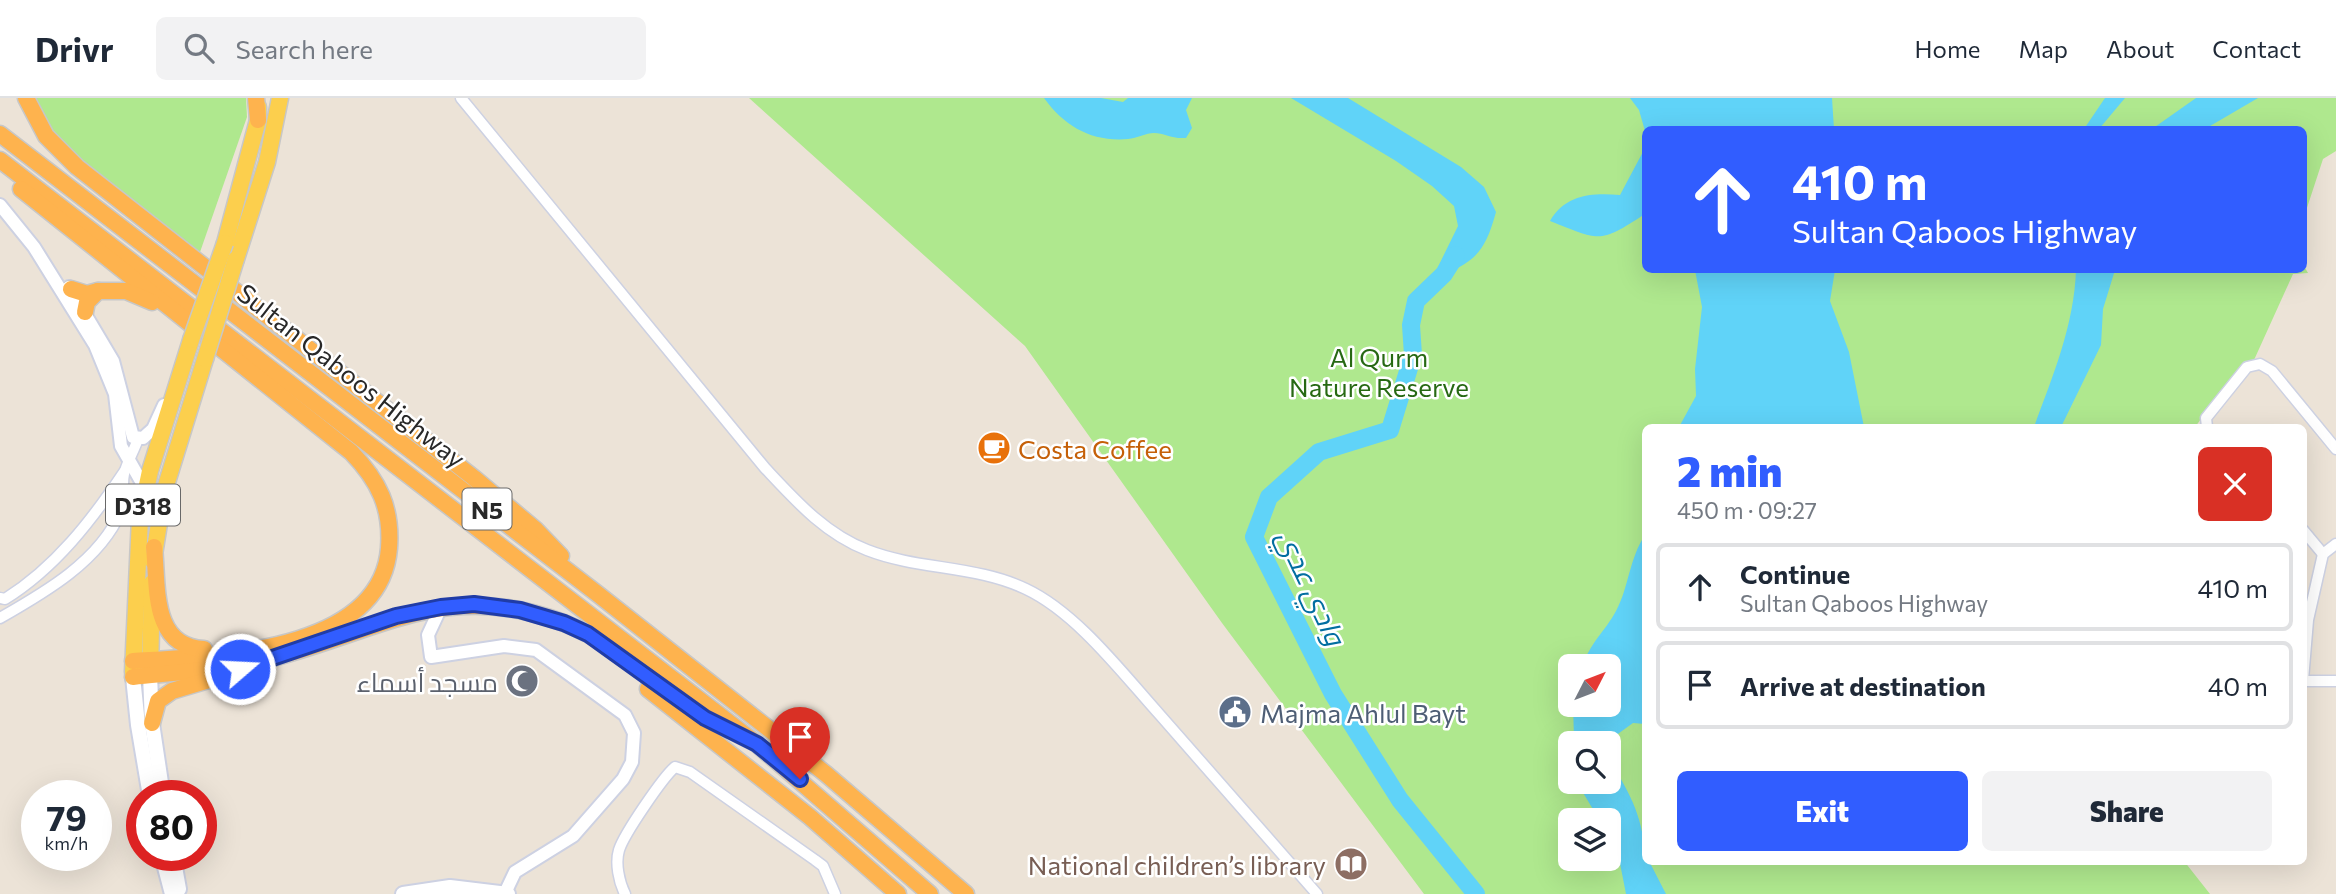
<!DOCTYPE html>
<html lang="en">
<head>
<meta charset="utf-8">
<style>
  body { margin:0; font-family:Commissioner,Cairo,sans-serif; background:#f2f2f3; color:#1f2937; height:100vh; display:flex; flex-direction:column; font-size:26px; white-space:nowrap }
  * { box-sizing:border-box; margin:0 }
  p { font-size:23px; color:#747a83 }
  .icon { flex:none; width:38px; height:38px; fill:none; stroke:currentColor; stroke-width:2; stroke-linecap:round; stroke-linejoin:round }
  .map { position:relative; flex:1; overflow:hidden }
  .details { position:absolute; left:1642px; top:326px; width:665px; height:441px; display:flex; flex-direction:column; background:#fff; border-radius:10px; box-shadow:0 7px 28px #0002 }
  .details>* { flex:none }
  .hud { position:absolute; left:1642px; top:28px; width:665px; height:147px; border-radius:10px; box-shadow:0 7px 28px #0002; background:#315dff; color:#fff; overflow:hidden }
  .needle { width:46px; rotate:48deg }
  .controls { position:absolute; left:1558px; top:556px; display:grid; gap:14px }
  .controls a { display:grid; place-items:center; width:63px; height:63px; border-radius:10px; background:#fff; box-shadow:0 7px 28px #0002; font-size:35px }
  .speed { position:absolute; left:21px; top:682px; display:flex; gap:14px; font-size:35px; font-weight:700; text-align:center }
  .speed>* { display:grid; place-content:center; width:91px; height:91px; border-radius:50%; background:#fff; box-shadow:0 7px 28px #0002; line-height:1 }
  .speed small { font-size:18px; font-weight:400 }
  .speed .limit { border:10px solid #d22; background:#fff; color:#111 }
  .pin { position:absolute; display:grid; place-items:center; width:60px; height:60px; color:#fff; margin:-72px -30px; border-radius:50% 50% 50% 0; rotate:-45deg; box-shadow:0 0 7px #0007 }
  .pin .icon { rotate:45deg }
  .me { position:absolute; width:77px; margin:-38px; rotate:71deg; stroke-linejoin:round; filter:drop-shadow(0 0 5px #0008) }
  .turn { display:flex; align-items:center; gap:24px; height:147px; padding:0 35px; font-size:32px }
  .turn .icon { width:91px; height:91px; stroke-width:2.5 }
  .turn b { display:block; font-size:49px; line-height:60px }
  .round { display:grid; place-items:center; flex:none; width:74px; height:74px; border-radius:10px; background:#f2f2f3 }
  .summary { display:flex; align-items:center; justify-content:space-between; height:119px; padding:0 35px }
  h1 { font-size:42px; font-weight:800; line-height:52px; color:#315dff }
  .action { display:flex; gap:14px; margin-top:auto; padding:14px 35px }
  .action a { flex:1; height:80px; border-radius:10px; background:#315dff; color:#fff; font-size:28px; font-weight:800; line-height:80px; text-align:center }
  .action a+a { background:#f2f2f3; color:#1f2937 }
  ul { padding:0; list-style:none }
  li { display:flex; align-items:center; gap:21px; height:88px; margin:0 14px 10px; padding:0 21px; border:4px solid #e0e1e3; border-radius:10px }
  li div { flex:1 }
  li b { display:block; font-size:26px }
  li em { font-style:normal }
  header { display:flex; align-items:center; gap:42px; box-sizing:border-box; height:98px; padding:0 35px; background:#fff; border-bottom:2px solid #e0e1e3 }
  header strong { font-size:33px }
  nav { display:flex; gap:38px; margin-inline-start:auto; font-size:24px }
  .search { width:490px; height:63px; background:#f2f2f3; display:flex; align-items:center; gap:18px; box-sizing:border-box; padding:0 24px; border-radius:10px; color:#747a83; font-size:26px }
  .map>svg:first-child { display:block }
  .green { fill:#afe88e; fill-rule:evenodd }
  .water { fill:#60d3f8 }
  .lines { fill:none; stroke-linecap:round; stroke-linejoin:round }
  .river { stroke:#60d3f8; stroke-width:18 }
  .minor-casing { stroke:#cdd1e2; stroke-width:13 }
  .tertiary-casing { stroke:#cdd1e2; stroke-width:16 }
  .secondary-casing { stroke:#cdd1e2; stroke-width:18 }
  .primary-casing { stroke:#c7c7c7; stroke-width:19 }
  .trunk-casing { stroke:#c7c7c7; stroke-width:19 }
  .minor { stroke:#fff; stroke-width:10 }
  .tertiary { stroke:#fff; stroke-width:12 }
  .secondary { stroke:#fff; stroke-width:14 }
  .primary { stroke:#fccf4d; stroke-width:16 }
  .trunk { stroke:#feb34e; stroke-width:16 }
  .primary-bridge-casing { stroke:#c7c7c7; stroke-width:19; stroke-linecap:butt }
  .primary-bridge { stroke:#fccf4d; stroke-width:16 }
  .route-casing { stroke:#203ca6; stroke-width:18 }
  .route { stroke:#315dff; stroke-width:12 }
  .labels { text-anchor:middle; dominant-baseline:central; stroke-width:5; stroke-linejoin:round; paint-order:stroke }
  .shield { fill:#fff; stroke:#686868; stroke-width:2 }
  .shield-label { font-size:24px; font-weight:bold; fill:#282828 }
  .park-label { font-size:26px; fill:#276913; stroke:#fff }
  .street-label { font-size:26px; fill:#282828; stroke:#fff }
  .food-label { font-size:26px; fill:#c56008; stroke:#fff; text-anchor:start }
  .worship-label { font-size:26px; fill:#5b616d; stroke:#fff; text-anchor:end }
  .service-label { font-size:26px; fill:#4e5e75; stroke:#fff; text-anchor:start }
  .education-label { font-size:26px; fill:#785e54; stroke:#fff; text-anchor:end }
  .water-label { font-size:28px; font-style:italic; fill:#026ea1; stroke:#fff }
</style>
</head>
<body>
<header>
<strong>Drivr</strong>
<div class="search"><svg class="icon" aria-label="search" viewBox="0 0 24 24"><circle cx="10" cy="10" r="6"/><path d="M15 15l6 6"/></svg>Search here</div>
<nav><a>Home</a><a>Map</a><a>About</a><a>Contact</a></nav>
</header>
<div class="map">
<svg width="2336" height="796" viewBox="0 0 2336 796">
  <rect width="100%" height="100%" fill="#ece3d7"/>
  <g class="green">
    <polygon points="34,0 246,0 247,19 199,157 82,65 52,35"/>
    <path d="M749,0H2336V53L2323,61L2303,122V32H1645V172H2303V166L2308,175L2293,176L2254,262L2238,272L2195,329H1645V763H2184L2210,796H1424L1222,525L1025,248ZM1570,569H1608V607H1570ZM1570,646H1608V684H1570ZM1570,723H1608V761H1570Z"/>
  </g>
  <g class="water">
    <path d="M1044,0H1101L1123,4L1128,0H1192L1186,12L1192,30L1186,40C1171,41 1164,35 1154,35C1146,35 1137,40 1128,41C1092,44 1065,29 1044,0Z"/>
    <path d="M1291,0H1348L1461,69L1484,89L1496,114C1484,158 1473,165 1432,181L1458,128L1454,108L1432,88L1396,63Z"/>
    <polygon points="1630,0 1832,0 1834,31 1645,33 1639,12"/>
    <polygon points="2105,0 2125,0 2099,31 2084,31"/>
    <polygon points="2196,0 2258,0 2205,31 2152,31"/>
    <path d="M1645,50V116C1599,146 1601,143 1550,123C1566,96 1592,95 1620,97Z"/>
    <polygon points="1695,172 1835,172 1830,203 1849,254 1864,329 1679,329 1696,298 1695,271 1702,209"/>
    <path d="M2076,172H2115L2103,211L2101,247L2061,329H2034C2053,277 2074,228 2076,172Z"/>
    <path d="M1645,437V626L1633,625L1615,638L1609,662C1630,694 1645,723 1645,763H1649L1666,796H1626L1617,750L1608,736V723H1600L1582,693L1581,684H1608V646H1575L1574,641L1573,607H1608V569H1582C1591,543 1604,535 1616,513C1629,489 1629,461 1645,437Z"/>
  </g>
  <g class="lines">
    <polyline class="river" points="1456,157 1444,176 1416,203 1411,227 1413,257 1390,332 1319,354 1269,399 1254,439 1333,596 1400,702 1476,796"/>
    <defs>
      <g id="minor">
        <path d="M461,0L765,370C795,402 825,436 867,452C918,472 976,467 1026,491C1077,515 1123,576 1160,617C1212,677 1265,736 1317,796"/>
        <polyline points="2207,329 2206,320 2247,269 2260,266 2272,273 2336,351"/>
        <polyline points="2303,432 2323,456"/>
        <path d="M0,500L5,501C55,470 92,422 124,374"/>
        <path d="M0,520C44,495 100,463 121,413C126,401 121,388 124,376C127,365 134,352 138,341"/>
        <polyline points="2303,582 2308,522 2323,456 2336,446"/>
        <polyline points="2303,583 2336,583"/>
        <path d="M625,796C619,784 615,765 619,752C624,736 663,679 675,669L690,674L815,762L823,768L835,796"/>
      </g>
      <g id="tertiary">
        <polyline points="0,107 34,149 95,247 115,296 121,348 146,392"/>
        <polyline points="69,189 113,263 133,339 143,340 153,331 164,307"/>
        <polyline points="441,509 428,537 431,559 504,548 536,552 625,617 634,635 632,664 623,681 573,738 515,774 505,795"/>
      </g>
      <g id="secondary">
        <polyline points="150,577 152,625 163,698"/>
        <polyline points="133,579 138,627 150,698"/>
        <polyline points="162,758 172,796"/>
        <polyline points="173,758 179,791"/>
        <polyline points="403,796 450,789 508,796"/>
      </g>
      <g id="primary">
        <polyline points="225,145 258,22 258,9"/>
        <polyline points="236,161 267,64 280,0"/>
        <polyline points="153,463 164,394 205,261"/>
        <polyline points="133,574 140,420 150,373 191,242"/>
        <polyline points="150,575 152,485"/>
      </g>
      <g id="trunk">
        <polyline points="26,0 46,38 77,69 474,380 536,432 561,458"/>
        <polyline points="256,0 258,22"/>
        <polyline points="0,36 599,497 826,676 966,796"/>
        <polyline points="0,62 757,646 930,796"/>
        <path d="M21,91L351,354C379,383 392,410 389,450C381,556 211,558 133,563"/>
        <polyline points="71,191 87,196 98,193"/>
        <polyline points="85,214 87,204 98,193 126,193 152,204"/>
        <path d="M154,449C158,488 151,549 204,551"/>
        <path d="M133,579C181,574 230,571 276,559C382,531 450,481 564,525C616,545 661,588 705,620L727,631"/>
        <polyline points="648,591 810,719 898,796"/>
        <polyline points="152,625 158,603 172,593 232,575"/>
      </g>
    </defs>
    <use href="#minor" class="minor-casing"/>
    <use href="#tertiary" class="tertiary-casing"/>
    <use href="#secondary" class="secondary-casing"/>
    <use href="#primary" class="primary-casing"/>
    <use href="#trunk" class="trunk-casing"/>
    <use href="#minor" class="minor"/>
    <use href="#tertiary" class="tertiary"/>
    <use href="#secondary" class="secondary"/>
    <use href="#primary" class="primary"/>
    <use href="#trunk" class="trunk"/>
    <defs>
      <g id="primary-bridge">
        <polyline points="191,242 225,145"/>
        <polyline points="205,261 236,161"/>
      </g>
    </defs>
    <use href="#primary-bridge" class="primary-bridge-casing"/>
    <use href="#primary-bridge" class="primary-bridge"/>
  </g>
  <g class="lines">
    <defs>
      <polyline id="route" points="240,571 396,518 441,509 474,506 520,512 564,525 588,536 705,620 757,646 800,681"/>
    </defs>
    <use href="#route" class="route-casing"/>
    <use href="#route" class="route"/>
  </g>
  <defs>
    <symbol id="cafe-disc" viewBox="-11 -11 22 22"><circle r="9.5" fill="#e8710a" stroke="#fff"/><path d="M-5.5-4.5H6V0H3Q3 3.5 0 3.5H-2.5Q-5.5 3.5-5.5 0ZM3-3.2v2h1.7v-2ZM-6 4.5H4V6H-6Z" fill="#fff"/></symbol>
    <symbol id="mosque-disc" viewBox="-11 -11 22 22"><circle r="9.5" fill="#6b7280" stroke="#fff"/><path d="M3.5-4.9A6 6 0 1 0 3.5 4.9A5 5 0 1 1 3.5-4.9Z" fill="#fff"/></symbol>
    <symbol id="civic-disc" viewBox="-11 -11 22 22"><circle r="9.5" fill="#5c6f8a" stroke="#fff"/><path d="M-.6-6.5H3V-4.5H.6V-3L4-1V1h2V6H-6V1h2V-1L-.6-3ZM-1.2 2.5V6h2.4V2.5Z" fill="#fff"/></symbol>
    <symbol id="library-disc" viewBox="-11 -11 22 22"><circle r="9.5" fill="#8d6e63" stroke="#fff"/><path d="M-6-4Q-3-5.5-.7-3.5V5Q-3 3-6 4ZM6-4Q3-5.5 .7-3.5V5Q3 3 6 4Z" fill="#fff"/></symbol>
  </defs>
  <g fill-rule="evenodd">
    <use href="#cafe-disc" x="975" y="331" width="38" height="38"/>
    <use href="#mosque-disc" x="503" y="564" width="38" height="38"/>
    <use href="#civic-disc" x="1216" y="595" width="38" height="38"/>
    <use href="#library-disc" x="1332" y="747" width="38" height="38"/>
  </g>
  <g class="labels">
    <g class="shield">
      <rect x="106" y="386.5" width="74" height="41" rx="5"/>
      <rect x="462.5" y="390.5" width="49" height="41" rx="5"/>
    </g>
    <g class="shield-label">
      <text x="143" y="407">D318</text>
      <text x="487" y="411">N5</text>
    </g>
    <g class="park-label">
      <text x="1379" y="258">Al Qurm<tspan x="1379" dy="30">Nature Reserve</tspan></text>
    </g>
    <g class="street-label">
      <text transform="translate(352 277) rotate(38)">Sultan Qaboos Highway</text>
    </g>
    <g class="food-label">
      <text x="1018" y="350">Costa Coffee</text>
    </g>
    <g class="worship-label">
      <text x="498" y="583">مسجد أسماء</text>
    </g>
    <g class="service-label">
      <text x="1260" y="614">Majma Ahlul Bayt</text>
    </g>
    <g class="education-label">
      <text x="1326" y="766">National children’s library</text>
    </g>
    <g class="water-label">
      <text transform="translate(1312 489) rotate(65)">وادي عدي</text>
    </g>
  </g>
</svg>
<div class="controls">
<a><svg class="needle" viewBox="-14 -14 28 28"><path d="M0-13l5 13h-10z" fill="#e53935"/><path d="M0 13l5-13h-10z" fill="#747a83"/></svg></a>
<a><svg class="icon" aria-label="search" viewBox="0 0 24 24"><circle cx="10" cy="10" r="6"/><path d="M15 15l6 6"/></svg></a>
<a><svg class="icon" aria-label="layers" viewBox="0 0 24 24"><path d="M12 4l9 5-9 5-9-5zM3 14l9 5 9-5"/></svg></a>
</div>
<div class="speed"><div>79<small>km/h</small></div><div class="limit">80</div></div>
<div class="pin" style="left:800px;top:681px;background:#d93025"><svg class="icon" aria-label="arrive" viewBox="0 0 24 24"><path d="M6 21V4h12l-3 4 3 4H6"/></svg></div>
<svg class="me" style="left:240px;top:571px" viewBox="-20 -20 40 40"><circle r="17" fill="#315dff" stroke="#fff" stroke-width="3"/><path d="M0-11L8 9 0 5-8 9z" fill="#fff"/></svg>
<div class="hud">
<div class="turn"><svg class="icon" aria-label="ahead" viewBox="0 0 24 24"><path d="M12 20V5M6 11l6-6 6 6"/></svg><div><b>410 m</b>Sultan Qaboos Highway</div></div>
</div>
<section class="details">
<div class="summary"><div><h1>2 min</h1><p>450 m · 09:27</p></div><a class="round" style="background:#d93025;color:#fff"><svg class="icon" aria-label="close" viewBox="0 0 24 24"><path d="M6 6l12 12M18 6L6 18"/></svg></a></div>
<ul>
<li><svg class="icon" aria-label="ahead" viewBox="0 0 24 24"><path d="M12 20V5M6 11l6-6 6 6"/></svg><div><b>Continue</b><p>Sultan Qaboos Highway</p></div><em>410 m</em></li>
<li><svg class="icon" aria-label="arrive" viewBox="0 0 24 24"><path d="M6 21V4h12l-3 4 3 4H6"/></svg><div><b>Arrive at destination</b></div><em>40 m</em></li>
</ul>
<div class="action"><a>Exit</a><a>Share</a></div>
</section>
</div>
</body>
</html>
